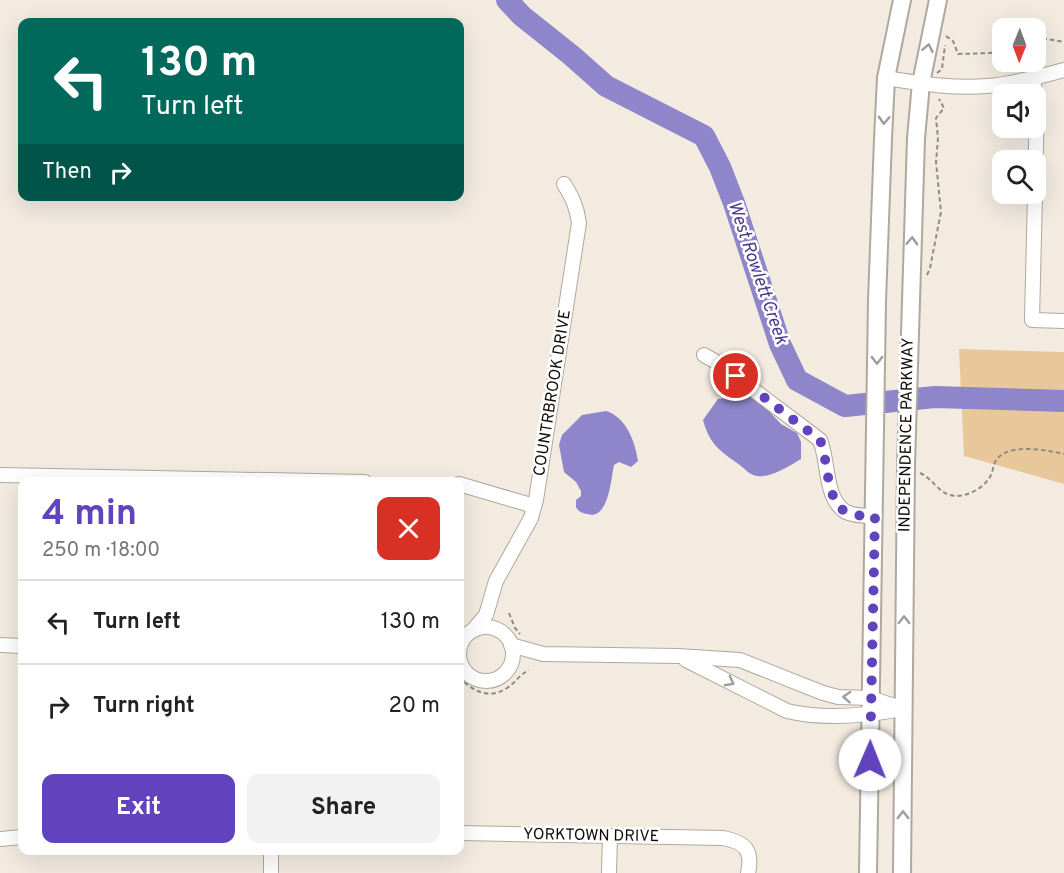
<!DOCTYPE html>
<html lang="en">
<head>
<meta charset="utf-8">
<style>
  body { margin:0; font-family:Overpass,sans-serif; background:#f2f2f2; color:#222; height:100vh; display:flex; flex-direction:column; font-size:22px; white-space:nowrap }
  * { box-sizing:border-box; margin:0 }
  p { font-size:20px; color:#767676 }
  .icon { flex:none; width:33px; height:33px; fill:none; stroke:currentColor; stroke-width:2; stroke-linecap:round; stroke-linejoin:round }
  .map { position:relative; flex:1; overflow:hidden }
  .drawer { position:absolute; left:18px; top:477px; width:446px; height:378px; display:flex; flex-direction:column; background:#fff; border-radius:12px; box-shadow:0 6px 24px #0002 }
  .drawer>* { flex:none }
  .banner { position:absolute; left:18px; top:18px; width:446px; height:183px; border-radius:12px; box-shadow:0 6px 24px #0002; background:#00695c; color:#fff; overflow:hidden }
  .needle { width:39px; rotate:181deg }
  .controls { position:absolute; left:992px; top:18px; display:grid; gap:12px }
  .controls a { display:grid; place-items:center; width:54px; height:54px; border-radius:12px; background:#fff; box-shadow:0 6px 24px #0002; font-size:30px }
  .pin { position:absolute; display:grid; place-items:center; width:51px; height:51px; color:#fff; margin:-26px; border:3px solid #fff; border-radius:50%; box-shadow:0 2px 6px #0007 }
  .me { position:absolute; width:66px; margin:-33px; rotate:1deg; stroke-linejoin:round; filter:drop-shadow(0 0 4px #0008) }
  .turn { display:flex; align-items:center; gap:21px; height:126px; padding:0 24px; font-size:27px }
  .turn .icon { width:78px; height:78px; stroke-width:2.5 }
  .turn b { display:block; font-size:42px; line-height:51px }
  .then { display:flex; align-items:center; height:57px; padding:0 24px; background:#0003; gap:12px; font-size:22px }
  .round { display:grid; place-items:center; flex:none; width:63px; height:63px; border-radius:12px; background:#f2f2f2 }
  .head { display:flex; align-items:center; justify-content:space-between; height:102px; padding:0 24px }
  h1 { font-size:36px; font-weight:700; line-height:45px; color:#6144bd }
  .primary-button { display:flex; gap:12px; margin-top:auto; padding:12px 24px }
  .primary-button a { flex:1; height:69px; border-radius:12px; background:#6144bd; color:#fff; font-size:24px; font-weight:700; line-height:69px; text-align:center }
  .primary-button a+a { background:#f2f2f2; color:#222 }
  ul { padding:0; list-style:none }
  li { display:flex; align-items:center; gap:18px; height:84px; padding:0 24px; border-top:2px solid #e0e0e0 }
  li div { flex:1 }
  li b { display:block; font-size:22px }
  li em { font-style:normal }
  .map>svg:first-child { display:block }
  .green { fill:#e8c89b }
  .water { fill:#8e85ca }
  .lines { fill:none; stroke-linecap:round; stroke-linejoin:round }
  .river { stroke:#8e85ca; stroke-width:22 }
  .minor-casing { stroke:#b0a89e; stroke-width:16 }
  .major-casing { stroke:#b0a89e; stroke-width:20 }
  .path { stroke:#918b84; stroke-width:2; stroke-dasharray:4.5 3; stroke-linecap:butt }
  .minor { stroke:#fff; stroke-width:14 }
  .major { stroke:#fff; stroke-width:16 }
  .oneway { stroke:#9f9d9c }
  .route { stroke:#6144bd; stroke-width:10; stroke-dasharray:0 18 }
  .labels { text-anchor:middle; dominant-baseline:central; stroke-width:5; stroke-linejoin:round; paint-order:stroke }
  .street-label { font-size:16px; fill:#0e0b08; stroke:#fff }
  .water-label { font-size:18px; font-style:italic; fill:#4b398c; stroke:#fff }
</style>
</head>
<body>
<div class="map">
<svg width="1064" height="873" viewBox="0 0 1064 873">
  <rect width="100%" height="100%" fill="#f3ebe0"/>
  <polygon class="green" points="959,349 1064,352 1064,484 964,456"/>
  <g class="water">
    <path d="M742,391L766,408L781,424L797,433L801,442V459C789,466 771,478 757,476C750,475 746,470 741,466C721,451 710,446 703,420L718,399L738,397Z"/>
    <path d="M606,411C626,417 635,441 638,461L631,467L619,462L614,465C611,478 609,521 587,514C582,513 579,512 576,507V500L581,496V491L576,482L564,472L559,445L562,435L582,415Z"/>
  </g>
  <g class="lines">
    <polyline class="river" points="507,0 522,16 571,55 606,86 704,136 720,167 734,203 780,344 797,380 845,406 935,397 1064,401"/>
    <defs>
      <g id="minor">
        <path d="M886,78C919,83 953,89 987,86C1013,84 1039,77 1064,70"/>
        <polyline points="1033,78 1037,106 1035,184"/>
        <polyline points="1035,194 1032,320 1064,321"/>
        <path d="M704,355L718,363L820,440C829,461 824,499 846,512C854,516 866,516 875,516"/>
        <polyline points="0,475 365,482"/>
        <polyline points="459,484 534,506"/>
        <circle cx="486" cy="654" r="27"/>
        <path d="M473,630L486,615L496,581L531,518L536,500L579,223C577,207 572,197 564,184"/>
        <polyline points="0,645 22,646"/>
        <polyline points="511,645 543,654 678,656 740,660 823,693 838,697 870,698 904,709"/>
        <path d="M686,660L787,711C824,720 864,716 902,709"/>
        <path d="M459,833L723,838C745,842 753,850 748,873"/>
        <polyline points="0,839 22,837"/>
        <polyline points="271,873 271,850"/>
        <polyline points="609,873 610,836"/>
      </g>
      <g id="major">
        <polyline points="868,873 877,301 883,139 886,78 902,0"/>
        <polyline points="902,873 906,464 916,138 921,83 938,0"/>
      </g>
    </defs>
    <use href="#minor" class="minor-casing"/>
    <use href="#major" class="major-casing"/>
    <g class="path">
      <polyline points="946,36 953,41 958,54 991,53 1002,47"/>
      <polyline points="1035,37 1064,42"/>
      <polyline points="937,73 942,69 945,45"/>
      <polyline points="927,275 930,268 941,212 936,162 938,138 936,118 944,108 939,99"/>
      <path d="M920,473C932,478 938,492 950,495C964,499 983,489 990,477C993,472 993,464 997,459C1010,443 1046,450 1064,454"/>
      <polyline points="509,613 515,628 520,634"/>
      <path d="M459,677C472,691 489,700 507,688C515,683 518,676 529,670"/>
    </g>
    <use href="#minor" class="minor"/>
    <use href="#major" class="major"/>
  </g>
  <defs><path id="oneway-chevron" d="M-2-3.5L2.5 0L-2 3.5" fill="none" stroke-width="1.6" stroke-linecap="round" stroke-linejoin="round" transform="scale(1.5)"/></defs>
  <g class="oneway">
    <use href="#oneway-chevron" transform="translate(928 48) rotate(-78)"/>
    <use href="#oneway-chevron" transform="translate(884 120) rotate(93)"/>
    <use href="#oneway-chevron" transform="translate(912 241) rotate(-88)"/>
    <use href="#oneway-chevron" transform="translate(877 360) rotate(90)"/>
    <use href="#oneway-chevron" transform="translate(904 620) rotate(-90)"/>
    <use href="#oneway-chevron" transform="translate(730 682) rotate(28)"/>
    <use href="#oneway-chevron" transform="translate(847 697) rotate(-177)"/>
    <use href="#oneway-chevron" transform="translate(903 815) rotate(-90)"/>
  </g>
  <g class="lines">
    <path class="route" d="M736,376L820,440C829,461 825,500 846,512C854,516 866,516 875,516L870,760"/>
  </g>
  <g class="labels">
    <g class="street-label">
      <text transform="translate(553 393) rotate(-81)">COUNTRBROOK DRIVE</text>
      <text transform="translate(907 435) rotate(-89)">INDEPENDENCE PARKWAY</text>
      <text transform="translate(591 836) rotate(1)">YORKTOWN DRIVE</text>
    </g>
    <g class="water-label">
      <text transform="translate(757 273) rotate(71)">West Rowlett Creek</text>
    </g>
  </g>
</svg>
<div class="controls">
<a><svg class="needle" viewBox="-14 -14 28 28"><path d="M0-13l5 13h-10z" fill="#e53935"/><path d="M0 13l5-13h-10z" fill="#767676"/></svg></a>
<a><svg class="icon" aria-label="sound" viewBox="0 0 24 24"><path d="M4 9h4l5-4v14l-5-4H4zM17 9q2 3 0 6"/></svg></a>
<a><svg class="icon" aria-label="search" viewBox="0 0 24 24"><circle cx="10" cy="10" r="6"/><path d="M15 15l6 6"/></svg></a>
</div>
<div class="pin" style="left:736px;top:376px;background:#d93025"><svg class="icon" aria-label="arrive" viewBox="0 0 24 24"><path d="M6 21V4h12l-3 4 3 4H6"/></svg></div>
<svg class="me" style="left:870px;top:760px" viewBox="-20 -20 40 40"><circle r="19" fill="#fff"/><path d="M0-13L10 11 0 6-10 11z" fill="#6144bd"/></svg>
<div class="banner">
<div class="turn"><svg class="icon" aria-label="left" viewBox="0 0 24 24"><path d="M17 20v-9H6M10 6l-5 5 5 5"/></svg><div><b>130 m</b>Turn left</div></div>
<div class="then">Then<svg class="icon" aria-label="right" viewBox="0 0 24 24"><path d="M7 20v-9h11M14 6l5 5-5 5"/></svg></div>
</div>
<section class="drawer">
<div class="head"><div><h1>4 min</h1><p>250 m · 18:00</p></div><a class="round" style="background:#d93025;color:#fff"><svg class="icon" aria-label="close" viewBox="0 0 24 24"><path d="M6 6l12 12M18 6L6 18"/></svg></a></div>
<ul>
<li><svg class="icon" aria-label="left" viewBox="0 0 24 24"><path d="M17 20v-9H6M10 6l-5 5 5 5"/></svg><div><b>Turn left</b></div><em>130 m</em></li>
<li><svg class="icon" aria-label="right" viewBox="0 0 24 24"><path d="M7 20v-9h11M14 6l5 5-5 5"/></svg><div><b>Turn right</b></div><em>20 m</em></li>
</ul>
<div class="primary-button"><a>Exit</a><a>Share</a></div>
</section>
</div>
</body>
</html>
